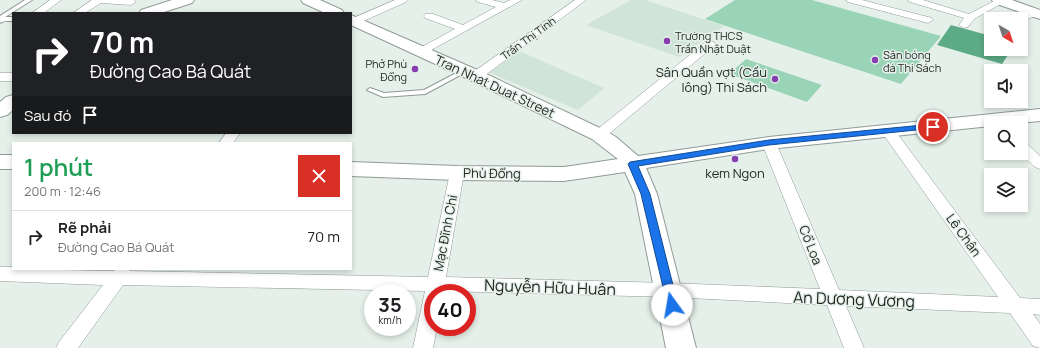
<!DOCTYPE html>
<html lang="vi">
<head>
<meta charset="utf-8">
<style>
  body { margin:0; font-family:Manrope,sans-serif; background:#f2f2f2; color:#202124; height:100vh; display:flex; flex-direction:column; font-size:15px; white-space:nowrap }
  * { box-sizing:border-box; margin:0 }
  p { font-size:13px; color:#757577 }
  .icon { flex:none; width:22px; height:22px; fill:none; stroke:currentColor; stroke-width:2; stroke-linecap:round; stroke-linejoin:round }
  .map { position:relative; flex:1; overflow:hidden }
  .sheet { position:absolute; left:12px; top:142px; width:340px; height:128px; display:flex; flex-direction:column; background:#fff; border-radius:0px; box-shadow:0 2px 6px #0003 }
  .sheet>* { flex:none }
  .top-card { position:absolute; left:12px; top:12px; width:340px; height:122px; border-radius:0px; box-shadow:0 2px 6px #0003; background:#202124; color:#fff; overflow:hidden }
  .needle { width:26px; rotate:141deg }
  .buttons { position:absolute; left:984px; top:12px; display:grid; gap:8px }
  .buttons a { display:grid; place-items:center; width:44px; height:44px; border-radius:0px; background:#fff; box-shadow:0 2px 6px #0003; font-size:20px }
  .speed { position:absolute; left:364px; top:284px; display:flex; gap:8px; font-size:20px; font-weight:700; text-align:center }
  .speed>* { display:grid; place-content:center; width:52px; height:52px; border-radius:50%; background:#fff; box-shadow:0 2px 6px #0003; line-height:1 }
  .speed small { font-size:10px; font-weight:400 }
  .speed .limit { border:6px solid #d22; background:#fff; color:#111 }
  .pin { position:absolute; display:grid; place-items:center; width:34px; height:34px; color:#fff; margin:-17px; border:2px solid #fff; border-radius:50%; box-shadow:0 1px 4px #0007 }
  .me { position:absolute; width:44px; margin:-22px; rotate:347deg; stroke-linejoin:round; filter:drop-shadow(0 0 3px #0008) }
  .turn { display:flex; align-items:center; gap:14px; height:84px; padding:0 12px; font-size:18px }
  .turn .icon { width:52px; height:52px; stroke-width:2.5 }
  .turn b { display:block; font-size:28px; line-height:34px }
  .then { display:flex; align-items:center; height:38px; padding:0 12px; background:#0003; gap:8px; font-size:15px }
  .round { display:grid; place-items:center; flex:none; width:42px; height:42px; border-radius:0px; background:#f2f2f2 }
  .headline { display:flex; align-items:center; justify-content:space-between; height:68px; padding:0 12px }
  h1 { font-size:24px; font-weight:600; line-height:30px; color:#1e9e55 }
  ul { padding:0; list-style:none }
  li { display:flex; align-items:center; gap:12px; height:52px; padding:0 12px; border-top:1px solid #e0e0e0 }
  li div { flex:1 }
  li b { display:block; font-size:15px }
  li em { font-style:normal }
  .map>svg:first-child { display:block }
  .built { fill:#d0e4d9 }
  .green { fill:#99d4b6 }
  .water { fill:#5dab86 }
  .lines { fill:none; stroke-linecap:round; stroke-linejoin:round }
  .lane-casing { stroke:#909b95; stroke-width:2 }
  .street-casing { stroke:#909b95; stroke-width:1 }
  .secondary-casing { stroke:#909b95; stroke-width:2 }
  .lane { fill:#fff; fill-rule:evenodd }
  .street { fill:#fff; fill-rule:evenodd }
  .secondary { fill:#fff; fill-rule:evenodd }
  .route { fill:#1a73e8; stroke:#114b97 }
  .poi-dot { fill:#873daf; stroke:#e4f0e9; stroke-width:1.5 }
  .labels { text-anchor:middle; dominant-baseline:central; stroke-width:3; stroke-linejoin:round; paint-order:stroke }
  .far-poi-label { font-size:11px; fill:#232825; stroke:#e4f0e9; text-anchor:start }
  .far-street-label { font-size:11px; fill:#232825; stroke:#e4f0e9 }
  .poi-label { font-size:13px; fill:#232825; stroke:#e4f0e9; text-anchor:end }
  .street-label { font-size:13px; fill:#232825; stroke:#e4f0e9 }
  .near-street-label { font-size:16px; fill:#232825; stroke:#e4f0e9 }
</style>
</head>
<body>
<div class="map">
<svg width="1040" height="348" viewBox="0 0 1040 348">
  <rect width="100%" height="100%" fill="#e4f0e9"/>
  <g class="built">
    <polygon points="631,0 645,0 724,26 679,57 586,25"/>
    <polygon points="519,51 604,88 578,110 488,72"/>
  </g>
  <g class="green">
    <polygon points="735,0 812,0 941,36 901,84 705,19"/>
    <polygon points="746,59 822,85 807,102 729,74"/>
  </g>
  <polygon class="water" points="951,25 991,36 991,49 1012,49 1002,64 937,45"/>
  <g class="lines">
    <defs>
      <g id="lane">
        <polygon points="25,0 32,0 5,17 13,17 13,21 4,21 0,23 0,16"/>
        <polygon points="464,69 467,71 466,72 425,94 383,97 367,90 370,88 384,93 424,90"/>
      </g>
      <g id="street">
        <polygon points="50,0 61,0 44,13 32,13"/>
        <polygon points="92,0 134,0 136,2 131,5 101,3 85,13 73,13"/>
        <polygon points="395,0 408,0 406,2 359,23 351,23 351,19"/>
        <polygon points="476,0 492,0 504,3 510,0 522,0 424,54 416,54 414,52 416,50 455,29 425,18 424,16 425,14 433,14 463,25 496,7 478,2"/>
        <polygon points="575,0 586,0 480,79 472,79 470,76 472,73"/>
        <polygon points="846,0 862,0 932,18 933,20 928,23 848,2"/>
        <polygon points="908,0 923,0 969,14 996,0 1006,1 974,19 968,27 964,28 959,25 964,18 910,2"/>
        <polygon points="1033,10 1037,11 1038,13 1037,15 1021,22 1021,19 1016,19 1017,17"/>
        <polygon points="0,16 7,17 8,19 7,21 0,22"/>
        <polygon points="710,41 714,42 715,44 714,46 604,138 599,139 594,138 592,135 594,132 706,42"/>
        <rect x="0" y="73" width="13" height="8"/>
        <polygon points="888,127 893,128 1020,298 1040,299 1040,315 1033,314 1040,324 1040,348 1033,346 1010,313 846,306 864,348 844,348 827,305 669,297 443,291 443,293 433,293 433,327 437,327 433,348 413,348 425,291 123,285 78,348 56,348 59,342 103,285 0,281 0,267 13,267 13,269 114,271 115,269 129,269 130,271 428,277 450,173 452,170 457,168 462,170 464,173 446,277 669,283 820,289 762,143 764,140 769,139 774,140 776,143 839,290 998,297 881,131 883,128"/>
        <polygon points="226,133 240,133 233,143 219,143"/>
        <polygon points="1021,142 1026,143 1040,156 1040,169 1035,167 1020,153"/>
      </g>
      <g id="secondary">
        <polygon points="172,0 194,0 192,3 161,13 139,13 141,10"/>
        <polygon points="301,0 320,0 342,10 344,13 325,13 303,3"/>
        <polygon points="992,0 1012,0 1040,10 1040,19 994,3"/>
        <polygon points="351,15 482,72 606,131 616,137 638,156 769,137 1040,109 1040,121 1019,123 991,123 991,126 769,149 646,168 657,194 696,348 666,348 635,194 625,172 564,181 457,180 351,176 351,162 457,166 564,167 618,159 592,139 470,80 351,25"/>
        <polygon points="13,95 13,110 7,115 0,117 0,102 6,97"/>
        <rect x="0" y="155" width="13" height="14"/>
      </g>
    </defs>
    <use href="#lane" class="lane-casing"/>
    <use href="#street" class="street-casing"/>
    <use href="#secondary" class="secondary-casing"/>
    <use href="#lane" class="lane"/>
    <use href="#street" class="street"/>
    <use href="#secondary" class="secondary"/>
  </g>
  <polygon class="route" points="933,124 936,125 937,127 936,128 769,145 638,166 650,194 678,305 676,308 672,310 668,308 641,194 628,164 630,162 769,140"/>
  <g class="poi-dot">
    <circle cx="667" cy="41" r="4"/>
    <circle cx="875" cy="60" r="4"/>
    <circle cx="415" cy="69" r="4"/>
    <circle cx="775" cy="79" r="4"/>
    <circle cx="735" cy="159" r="4"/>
  </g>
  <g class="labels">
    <g class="far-poi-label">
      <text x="675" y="35">Trường THCS<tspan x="675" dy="13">Trần Nhật Duật</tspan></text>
      <text x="883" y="54">Sân bóng<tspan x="883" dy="13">đá Thi Sách</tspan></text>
      <text x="407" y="63" text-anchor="end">Phở Phù<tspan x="407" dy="13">Đổng</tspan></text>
    </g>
    <g class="far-street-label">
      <text transform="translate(528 38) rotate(-36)">Trần Thị Tính</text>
    </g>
    <g class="poi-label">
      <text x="767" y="72">Sân Quần vợt (Cầu<tspan x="767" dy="15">lông) Thi Sách</tspan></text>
      <text x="735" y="173" text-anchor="middle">kem Ngon</text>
    </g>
    <g class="street-label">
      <text transform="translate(495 86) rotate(25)">Tran Nhat Duat Street</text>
      <text transform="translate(492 173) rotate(1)">Phù Đổng</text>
      <text transform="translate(445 233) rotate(-79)">Mạc Đĩnh Chi</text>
      <text transform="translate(964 235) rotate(54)">Lê Chân</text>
      <text transform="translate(811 245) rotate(68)">Cổ Loa</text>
    </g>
    <g class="near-street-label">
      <text transform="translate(550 287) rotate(2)">Nguyễn Hữu Huân</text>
      <text transform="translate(854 299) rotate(2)">An Dương Vương</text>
    </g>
  </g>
</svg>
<div class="buttons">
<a><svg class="needle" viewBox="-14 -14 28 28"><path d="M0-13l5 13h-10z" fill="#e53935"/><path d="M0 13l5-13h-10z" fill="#757577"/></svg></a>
<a><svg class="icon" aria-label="sound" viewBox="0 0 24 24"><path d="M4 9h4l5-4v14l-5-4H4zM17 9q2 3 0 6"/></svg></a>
<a><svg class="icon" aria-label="search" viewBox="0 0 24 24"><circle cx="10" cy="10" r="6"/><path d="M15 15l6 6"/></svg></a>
<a><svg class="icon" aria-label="layers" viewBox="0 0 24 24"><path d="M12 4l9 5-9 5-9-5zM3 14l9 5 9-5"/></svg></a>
</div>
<div class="speed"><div>35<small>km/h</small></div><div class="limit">40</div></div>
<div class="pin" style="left:933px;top:127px;background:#d93025"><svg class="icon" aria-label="arrive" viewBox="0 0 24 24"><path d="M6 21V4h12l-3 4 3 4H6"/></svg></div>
<svg class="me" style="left:672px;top:305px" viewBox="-20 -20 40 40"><circle r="19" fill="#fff"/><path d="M0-13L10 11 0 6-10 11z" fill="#1a73e8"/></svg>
<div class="top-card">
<div class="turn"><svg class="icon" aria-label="right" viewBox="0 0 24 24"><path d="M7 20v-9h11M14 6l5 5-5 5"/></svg><div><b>70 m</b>Đường Cao Bá Quát</div></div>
<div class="then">Sau đó<svg class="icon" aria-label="arrive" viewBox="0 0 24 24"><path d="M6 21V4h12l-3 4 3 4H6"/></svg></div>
</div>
<section class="sheet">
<div class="headline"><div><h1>1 phút</h1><p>200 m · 12:46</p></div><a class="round" style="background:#d93025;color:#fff"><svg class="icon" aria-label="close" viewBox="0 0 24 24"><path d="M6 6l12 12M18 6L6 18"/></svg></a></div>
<ul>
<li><svg class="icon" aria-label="right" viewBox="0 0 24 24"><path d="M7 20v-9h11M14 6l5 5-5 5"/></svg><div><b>Rẽ phải</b><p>Đường Cao Bá Quát</p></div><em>70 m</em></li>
</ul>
</section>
</div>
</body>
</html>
